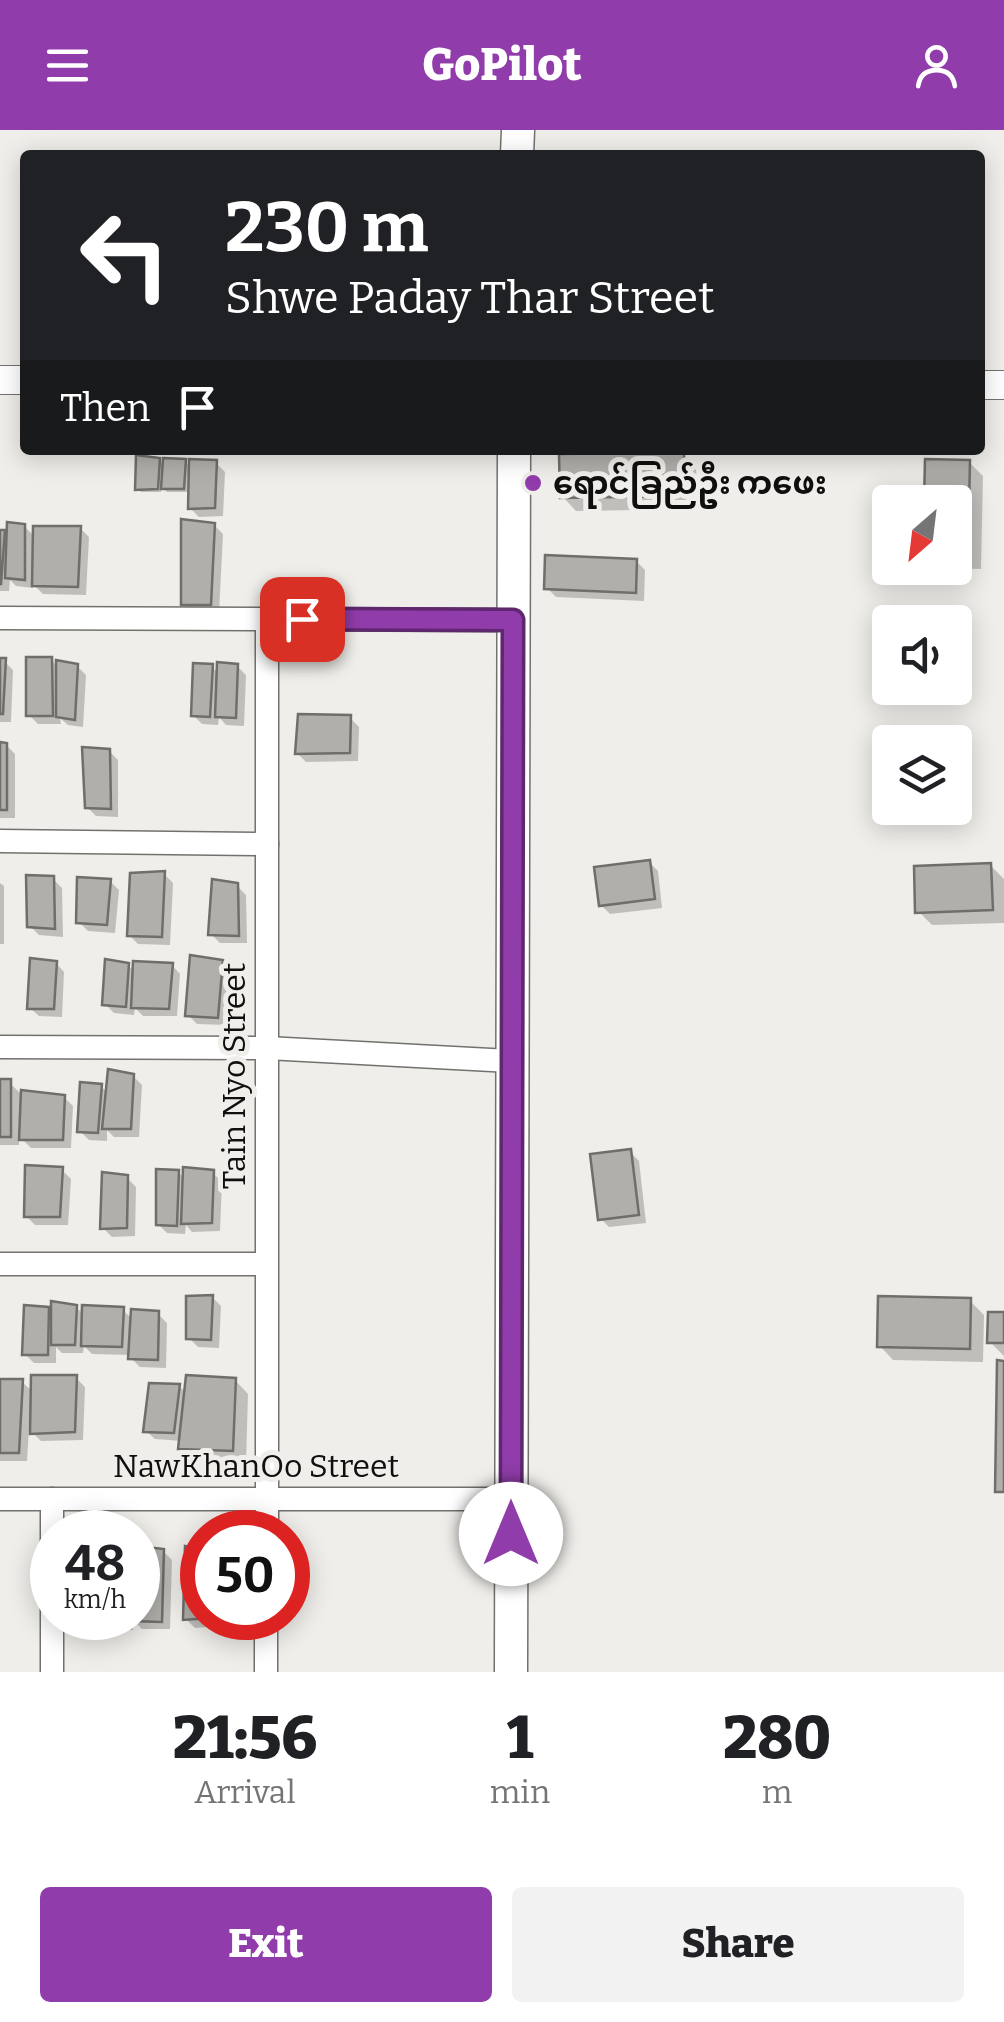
<!DOCTYPE html>
<html lang="en">
<head>
<meta charset="utf-8">
<style>
  body { margin:0; font-family:Bitter,"Noto Sans Myanmar",serif; background:#f2f2f2; color:#202124; height:100vh; display:flex; flex-direction:column; font-size:38px; white-space:nowrap }
  * { box-sizing:border-box; margin:0 }
  p { font-size:32px; color:#757577 }
  .icon { flex:none; width:55px; height:55px; fill:none; stroke:currentColor; stroke-width:2; stroke-linecap:round; stroke-linejoin:round }
  .map { position:relative; height:1542px; overflow:hidden }
  .panel { display:flex; flex-direction:column; background:#fff; flex:1 }
  .panel>* { flex:none }
  .top-card { position:absolute; left:20px; top:20px; width:965px; height:305px; border-radius:10px; box-shadow:0 5px 25px #0003; background:#202124; color:#fff; overflow:hidden }
  .needle { width:65px; rotate:208deg }
  .controls { position:absolute; left:872px; top:355px; display:grid; gap:20px }
  .controls a { display:grid; place-items:center; width:100px; height:100px; border-radius:10px; background:#fff; box-shadow:0 5px 25px #0003; font-size:50px }
  .speed { position:absolute; left:30px; top:1380px; display:flex; gap:20px; font-size:50px; font-weight:700; text-align:center }
  .speed>* { display:grid; place-content:center; width:130px; height:130px; border-radius:50%; background:#fff; box-shadow:0 5px 25px #0003; line-height:1 }
  .speed small { font-size:25px; font-weight:400 }
  .speed .limit { border:15px solid #d22; background:#fff; color:#111 }
  .pin { position:absolute; display:grid; place-items:center; width:85px; height:85px; color:#fff; margin:-42px; border-radius:20px; box-shadow:0 5px 15px #0006 }
  .me { position:absolute; width:110px; margin:-55px; rotate:0deg; stroke-linejoin:round; filter:drop-shadow(0 0 8px #0008) }
  .turn { display:flex; align-items:center; gap:35px; height:210px; padding:0 40px; font-size:45px }
  .turn .icon { width:130px; height:130px; stroke-width:2.5 }
  .turn b { display:block; font-size:70px; line-height:85px }
  .then { display:flex; align-items:center; height:95px; padding:0 40px; background:#0003; gap:20px; font-size:38px }
  .eta { display:flex; justify-content:space-evenly; align-items:center; height:170px; text-align:center }
  .eta b { font-size:60px; font-weight:800; line-height:70px }
  .button { display:flex; gap:20px; margin-top:auto; padding:20px 40px }
  .button a { flex:1; height:115px; border-radius:10px; background:#903caa; color:#fff; font-size:40px; font-weight:800; line-height:115px; text-align:center }
  .button a+a { background:#f2f2f2; color:#202124 }
  header { display:flex; justify-content:space-between; align-items:center; height:130px; padding:0 40px; background:#903caa; color:#fff; font-size:45px; font-weight:800 }
  .map>svg:first-child { display:block }
  .shadow { fill:#0003 }
  .building { fill:#b1afab; stroke:#6f6e6a; stroke-width:2.5 }
  .lines { fill:none; stroke-linecap:round; stroke-linejoin:round }
  .minor-casing { stroke:#72716d; stroke-width:25 }
  .tertiary-casing { stroke:#72716d; stroke-width:30 }
  .secondary-casing { stroke:#72716d; stroke-width:35 }
  .minor { stroke:#fff; stroke-width:22 }
  .tertiary { stroke:#fff; stroke-width:28 }
  .secondary { stroke:#fff; stroke-width:32 }
  .route-casing { stroke:#5e276e; stroke-width:25 }
  .route { stroke:#903caa; stroke-width:18 }
  .poi-dot { fill:#903caa; stroke:#f0eeea; stroke-width:4 }
  .labels { text-anchor:middle; dominant-baseline:central; stroke-width:10; stroke-linejoin:round; paint-order:stroke }
  .poi-label { font-size:32px; font-weight:bold; fill:#0f0f0d; stroke:#f0eeea; text-anchor:start }
  .street-label { font-size:32px; fill:#0f0f0d; stroke:#f0eeea }
</style>
</head>
<body>
<header><svg class="icon" aria-label="menu" viewBox="0 0 24 24"><path d="M4 6h16M4 12h16M4 18h16"/></svg>GoPilot<svg class="icon" aria-label="person" viewBox="0 0 24 24"><circle cx="12" cy="8" r="4"/><path d="M4 21q1-7 8-7t8 7"/></svg></header>
<div class="map">
<svg width="1004" height="1542" viewBox="0 0 1004 1542">
  <rect width="100%" height="100%" fill="#f0eeea"/>
  <g class="shadow">
    <polygon points="683,324 696,338 698,379 576,381 563,367"/>
    <polygon points="159,330 165,336 185,332 192,338 216,333 225,342 223,386 199,387 190,378 191,362 167,362 161,356 161,362 141,362 138,359"/>
    <polygon points="928,332 969,332 983,346 981,439 939,438 955,438 955,372 927,372"/>
    <polygon points="214,395 223,404 219,483 192,483 183,474"/>
    <polygon points="24,396 35,407 80,398 89,407 86,465 43,464 33,454 33,458 16,456 10,450 9,461 0,461 0,402 4,402 9,408"/>
    <polygon points="636,431 645,440 644,471 556,467 547,458"/>
    <polygon points="51,530 58,537 77,536 86,545 83,597 68,595 60,588 61,594 38,594 29,585"/>
    <polygon points="0,531 4,531 13,540 11,592 0,592"/>
    <polygon points="211,536 219,544 237,536 246,545 244,596 226,595 219,587 218,595 202,594 193,585"/>
    <polygon points="350,588 359,597 358,631 306,632 297,623"/>
    <polygon points="0,615 6,615 15,624 15,688 0,688"/>
    <polygon points="109,621 118,630 118,687 96,686 87,677"/>
    <polygon points="649,732 658,741 662,778 610,784 601,775"/>
    <polygon points="990,735 1004,749 1004,793 932,795 918,781"/>
    <polygon points="164,744 173,753 170,815 138,814 129,805"/>
    <polygon points="53,749 62,758 63,807 39,805 30,796"/>
    <polygon points="110,751 119,760 115,803 88,801 79,792"/>
    <polygon points="0,753 4,756 4,814 0,814"/>
    <polygon points="237,756 246,765 247,813 220,813 211,804"/>
    <polygon points="222,832 231,841 226,895 197,894 188,885"/>
    <polygon points="56,833 64,842 62,887 39,886 30,878"/>
    <polygon points="128,835 135,843 172,835 180,844 177,886 143,886 135,878 134,885 114,883 105,874"/>
    <polygon points="133,946 142,955 139,1007 114,1007 107,1000 107,1011 89,1010 80,1001 101,956 108,964"/>
    <polygon points="0,951 9,952 19,962 64,967 73,976 71,1018 31,1018 19,1006 19,1015 0,1015"/>
    <polygon points="630,1022 639,1031 646,1093 609,1097 600,1088"/>
    <polygon points="62,1040 71,1049 68,1095 35,1095 26,1086"/>
    <polygon points="178,1042 185,1049 213,1043 222,1052 220,1101 192,1102 186,1095 185,1104 167,1103 158,1094"/>
    <polygon points="127,1048 136,1057 135,1106 112,1107 103,1098"/>
    <polygon points="212,1167 221,1176 219,1218 198,1217 189,1208"/>
    <polygon points="970,1171 984,1185 983,1232 893,1230 880,1216"/>
    <polygon points="76,1177 84,1185 122,1179 133,1190 158,1184 167,1193 166,1238 140,1237 131,1228 131,1225 92,1224 84,1216 83,1223 62,1223 56,1217 56,1233 34,1233 25,1224 48,1180 54,1186"/>
    <polygon points="1004,1185 1004,1226 990,1212"/>
    <polygon points="76,1248 85,1257 83,1310 41,1311 29,1299 27,1331 0,1331 0,1252 22,1252 33,1262"/>
    <polygon points="235,1250 248,1264 246,1333 194,1331 181,1318 182,1311 155,1309 146,1301 179,1256 187,1264"/>
    <polygon points="138,1419 163,1421 172,1430 170,1499 142,1499 133,1490 133,1500 116,1500 108,1493 82,1491 79,1488 138,1488"/>
    <polygon points="188,1419 202,1422 202,1488 219,1488 219,1496 195,1498 186,1489"/>
  </g>
  <g class="building">
    <polygon points="684,322 685,366 560,368 559,324"/>
    <polygon points="136,325 160,328 158,359 135,360"/>
    <polygon points="163,328 186,329 184,359 161,359"/>
    <polygon points="189,329 217,330 215,378 188,379"/>
    <polygon points="925,329 970,330 968,427 955,426 955,372 924,372"/>
    <polygon points="181,389 215,393 211,475 181,475"/>
    <polygon points="7,392 25,394 25,450 5,448"/>
    <polygon points="33,396 81,396 78,457 32,456"/>
    <polygon points="0,400 5,400 1,454 0,454"/>
    <polygon points="545,425 637,429 636,463 544,459"/>
    <polygon points="26,527 52,527 53,586 26,586"/>
    <polygon points="0,528 6,528 3,584 0,584"/>
    <polygon points="56,530 78,534 75,590 56,587"/>
    <polygon points="217,532 238,534 236,588 215,587"/>
    <polygon points="193,533 213,534 210,587 191,586"/>
    <polygon points="298,584 351,585 350,623 295,624"/>
    <polygon points="0,612 7,613 7,680 0,680"/>
    <polygon points="82,617 110,619 111,679 85,678"/>
    <polygon points="650,730 655,769 599,776 594,737"/>
    <polygon points="991,733 993,780 915,783 914,736"/>
    <polygon points="165,741 162,807 127,806 130,743"/>
    <polygon points="26,745 54,746 55,799 27,797"/>
    <polygon points="77,747 111,749 107,795 76,793"/>
    <polygon points="212,749 238,753 239,806 208,805"/>
    <polygon points="190,825 223,830 218,888 185,886"/>
    <polygon points="30,828 57,831 54,879 27,879"/>
    <polygon points="105,829 129,833 126,877 102,875"/>
    <polygon points="133,831 173,833 169,879 131,878"/>
    <polygon points="108,939 134,944 131,999 102,999"/>
    <rect x="0" y="949" width="11" height="58"/>
    <polygon points="80,952 102,954 98,1003 77,1002"/>
    <polygon points="21,960 65,965 63,1010 19,1010"/>
    <polygon points="631,1019 639,1085 598,1090 590,1024"/>
    <polygon points="25,1035 63,1037 60,1087 24,1087"/>
    <polygon points="183,1037 214,1040 212,1093 181,1094"/>
    <polygon points="156,1039 179,1040 177,1096 156,1095"/>
    <polygon points="102,1042 128,1045 127,1098 100,1099"/>
    <polygon points="213,1165 211,1210 186,1209 186,1166"/>
    <polygon points="878,1166 971,1168 970,1219 877,1217"/>
    <polygon points="51,1171 77,1175 75,1215 51,1215"/>
    <polygon points="24,1175 49,1177 48,1225 22,1225"/>
    <polygon points="82,1175 124,1177 122,1217 81,1216"/>
    <polygon points="131,1179 159,1181 158,1230 128,1229"/>
    <polygon points="988,1182 1004,1182 1004,1213 987,1213"/>
    <polygon points="997,1230 1004,1231 1004,1362 995,1362"/>
    <polygon points="31,1245 77,1245 75,1302 30,1304"/>
    <polygon points="186,1245 236,1248 233,1321 178,1319"/>
    <polygon points="0,1249 23,1249 19,1323 0,1323"/>
    <polygon points="149,1253 180,1254 174,1303 143,1302"/>
    <polygon points="138,1416 164,1419 162,1492 130,1491 130,1488 138,1488"/>
    <polygon points="185,1416 202,1420 202,1488 211,1488 183,1490"/>
  </g>
  <g class="lines">
    <defs>
      <g id="minor">
        <polyline points="0,488 513,490"/>
        <polyline points="0,711 267,714"/>
        <polyline points="0,917 267,918 512,931"/>
        <polyline points="0,1134 266,1134"/>
        <polyline points="0,1369 511,1369"/>
        <polyline points="267,1402 267,489"/>
        <polyline points="52,1542 52,1369"/>
        <polyline points="266,1542 266,1488"/>
      </g>
      <g id="tertiary">
        <polyline points="0,250 25,250"/>
        <polyline points="980,255 1004,255"/>
      </g>
      <g id="secondary">
        <polyline points="517,25 518,0"/>
        <polyline points="511,1542 514,320"/>
      </g>
    </defs>
    <use href="#minor" class="minor-casing"/>
    <use href="#tertiary" class="tertiary-casing"/>
    <use href="#secondary" class="secondary-casing"/>
    <use href="#minor" class="minor"/>
    <use href="#tertiary" class="tertiary"/>
    <use href="#secondary" class="secondary"/>
  </g>
  <g class="lines">
    <defs>
      <polyline id="route" points="302,489 513,490 511,1404"/>
    </defs>
    <use href="#route" class="route-casing"/>
    <use href="#route" class="route"/>
  </g>
  <circle class="poi-dot" cx="533" cy="353" r="10"/>
  <g class="labels">
    <g class="poi-label">
      <text x="553" y="353">ရောင်ခြည်ဦး ကဖေး</text>
    </g>
    <g class="street-label">
      <text transform="translate(234 946) rotate(-90)">Tain Nyo Street</text>
      <text x="256" y="1336">NawKhanOo Street</text>
    </g>
  </g>
</svg>
<div class="controls">
<a><svg class="needle" viewBox="-14 -14 28 28"><path d="M0-13l5 13h-10z" fill="#e53935"/><path d="M0 13l5-13h-10z" fill="#757577"/></svg></a>
<a><svg class="icon" aria-label="sound" viewBox="0 0 24 24"><path d="M4 9h4l5-4v14l-5-4H4zM17 9q2 3 0 6"/></svg></a>
<a><svg class="icon" aria-label="layers" viewBox="0 0 24 24"><path d="M12 4l9 5-9 5-9-5zM3 14l9 5 9-5"/></svg></a>
</div>
<div class="speed"><div>48<small>km/h</small></div><div class="limit">50</div></div>
<div class="pin" style="left:302px;top:489px;background:#d93025"><svg class="icon" aria-label="arrive" viewBox="0 0 24 24"><path d="M6 21V4h12l-3 4 3 4H6"/></svg></div>
<svg class="me" style="left:511px;top:1404px" viewBox="-20 -20 40 40"><circle r="19" fill="#fff"/><path d="M0-13L10 11 0 6-10 11z" fill="#903caa"/></svg>
<div class="top-card">
<div class="turn"><svg class="icon" aria-label="left" viewBox="0 0 24 24"><path d="M17 20v-9H6M10 6l-5 5 5 5"/></svg><div><b>230 m</b>Shwe Paday Thar Street</div></div>
<div class="then">Then<svg class="icon" aria-label="arrive" viewBox="0 0 24 24"><path d="M6 21V4h12l-3 4 3 4H6"/></svg></div>
</div>
</div>
<section class="panel">
<div class="eta">
<div><b>21:56</b><p>Arrival</p></div>
<div><b>1</b><p>min</p></div>
<div><b>280</b><p>m</p></div>
</div>
<div class="button"><a>Exit</a><a>Share</a></div>
</section>
</body>
</html>
